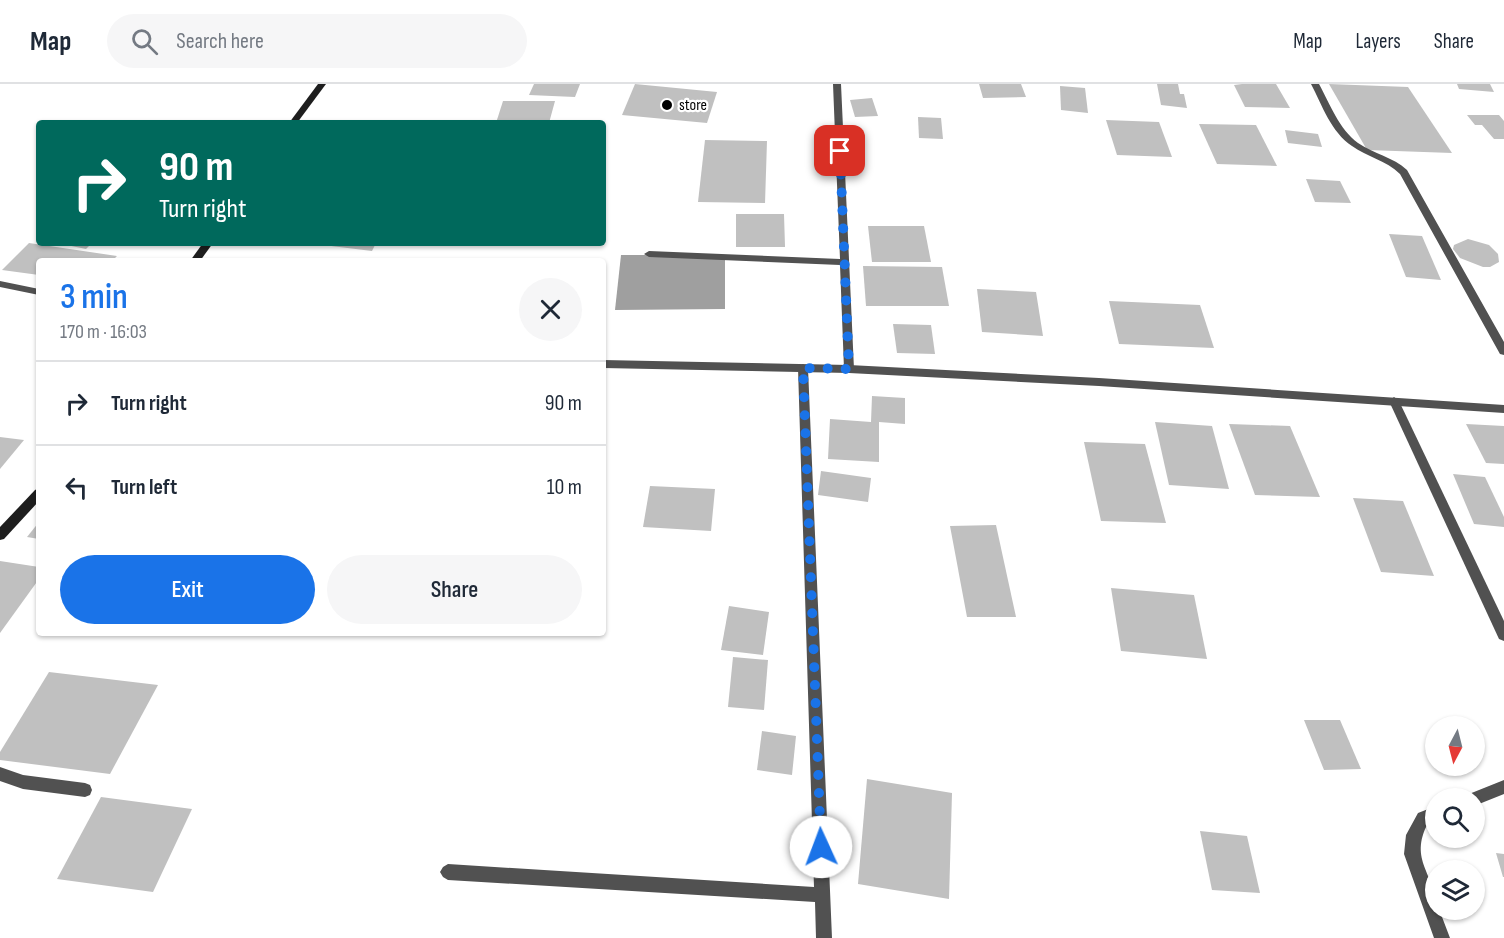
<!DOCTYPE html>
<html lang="en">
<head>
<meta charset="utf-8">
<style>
  body { margin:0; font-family:"Sofia Sans Condensed",sans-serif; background:#f6f6f7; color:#1f2937; height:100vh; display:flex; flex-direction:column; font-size:22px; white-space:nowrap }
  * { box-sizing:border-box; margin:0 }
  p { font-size:20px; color:#747a83 }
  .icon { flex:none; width:33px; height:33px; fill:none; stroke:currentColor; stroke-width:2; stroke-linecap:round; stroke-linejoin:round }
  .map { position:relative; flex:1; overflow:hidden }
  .panel { position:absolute; left:36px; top:174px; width:570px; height:378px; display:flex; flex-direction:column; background:#fff; border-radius:6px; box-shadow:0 2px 4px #0004 }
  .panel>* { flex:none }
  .banner { position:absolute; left:36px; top:36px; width:570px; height:126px; border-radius:6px; box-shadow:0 2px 4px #0004; background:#00695c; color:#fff; overflow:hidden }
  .needle { width:39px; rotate:187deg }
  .fabs { position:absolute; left:1425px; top:632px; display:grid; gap:12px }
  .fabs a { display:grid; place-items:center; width:60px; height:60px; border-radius:50%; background:#fff; box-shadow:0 2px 4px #0004; font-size:30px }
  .pin { position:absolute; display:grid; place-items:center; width:51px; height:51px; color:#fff; margin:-26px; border-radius:12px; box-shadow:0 3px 9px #0006 }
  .me { position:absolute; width:66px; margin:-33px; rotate:358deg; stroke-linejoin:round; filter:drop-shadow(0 0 4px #0008) }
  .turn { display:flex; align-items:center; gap:21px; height:126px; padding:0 24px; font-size:27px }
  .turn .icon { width:78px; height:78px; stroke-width:2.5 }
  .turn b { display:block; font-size:42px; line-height:51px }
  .round { display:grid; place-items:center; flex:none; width:63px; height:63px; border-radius:32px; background:#f6f6f7 }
  .summary { display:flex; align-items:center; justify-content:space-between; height:102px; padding:0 24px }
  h1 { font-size:36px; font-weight:600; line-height:45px; color:#1a73e8 }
  .button { display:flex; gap:12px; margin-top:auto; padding:12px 24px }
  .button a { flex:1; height:69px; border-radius:36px; background:#1a73e8; color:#fff; font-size:24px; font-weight:600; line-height:69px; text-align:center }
  .button a+a { background:#f6f6f7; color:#1f2937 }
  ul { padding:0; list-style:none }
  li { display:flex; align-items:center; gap:18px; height:84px; padding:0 24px; border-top:2px solid #e0e1e3 }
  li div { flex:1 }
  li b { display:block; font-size:22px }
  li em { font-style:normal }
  header { display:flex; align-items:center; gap:36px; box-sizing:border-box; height:84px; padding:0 30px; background:#fff; border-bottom:2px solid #e0e1e3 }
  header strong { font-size:28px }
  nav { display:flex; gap:33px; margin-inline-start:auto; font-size:21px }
  .search { width:420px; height:54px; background:#f6f6f7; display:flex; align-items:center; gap:15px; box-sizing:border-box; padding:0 21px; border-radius:33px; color:#747a83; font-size:22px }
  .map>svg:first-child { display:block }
  .water { fill:#9f9f9f }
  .building { fill:#c0c0c0 }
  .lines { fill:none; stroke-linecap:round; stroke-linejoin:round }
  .minor { fill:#515151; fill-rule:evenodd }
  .tertiary { fill:#515151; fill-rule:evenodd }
  .secondary { fill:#1e1e1e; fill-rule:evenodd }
  .route { stroke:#1a73e8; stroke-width:10; stroke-dasharray:0 18 }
  .poi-dot { fill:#000; stroke:#fff; stroke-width:2 }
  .labels { text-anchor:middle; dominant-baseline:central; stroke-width:4.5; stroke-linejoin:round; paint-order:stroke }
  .far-poi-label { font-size:16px; fill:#000; stroke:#fff; text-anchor:start }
</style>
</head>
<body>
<header>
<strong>Map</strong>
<div class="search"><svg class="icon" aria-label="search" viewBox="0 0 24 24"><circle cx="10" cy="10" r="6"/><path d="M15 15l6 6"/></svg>Search here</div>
<nav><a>Map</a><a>Layers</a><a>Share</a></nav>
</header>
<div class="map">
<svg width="1504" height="854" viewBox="0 0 1504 854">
  <rect width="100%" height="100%" fill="#fff"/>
  <polygon class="water" points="621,171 725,171 725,225 615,226"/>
  <g class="building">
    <polygon points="534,0 580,0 575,13 529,11"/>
    <polygon points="635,0 717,8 707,39 622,31"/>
    <polygon points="979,0 1021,0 1026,13 983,14"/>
    <polygon points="1157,0 1178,0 1180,10 1184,10 1187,24 1161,21"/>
    <polygon points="1242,0 1276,0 1290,24 1245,23 1234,1"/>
    <polygon points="1329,0 1408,3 1452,69 1367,66"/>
    <polygon points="1457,0 1490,0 1494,8 1459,5"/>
    <polygon points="1060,2 1085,4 1088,29 1061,26"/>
    <polygon points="872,14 878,32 855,33 850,16"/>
    <polygon points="503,17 555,17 549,39 496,39"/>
    <polygon points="1467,31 1499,31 1504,37 1504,55 1494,55 1482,41 1475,41"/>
    <polygon points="918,33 941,34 943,55 919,54"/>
    <polygon points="1106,36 1159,38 1172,73 1117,71"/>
    <polygon points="1199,40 1256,41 1277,82 1217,80"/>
    <polygon points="1285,46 1318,50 1322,63 1288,59"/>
    <polygon points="705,56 767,57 765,119 698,118"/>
    <polygon points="1306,95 1340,97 1351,119 1315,118"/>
    <polygon points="736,130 784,130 785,163 736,163"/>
    <polygon points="868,142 924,142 931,178 872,178"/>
    <polygon points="1389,150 1422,152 1441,196 1406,193"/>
    <polygon points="1468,155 1489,161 1498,170 1499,178 1490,183 1483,183 1460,174 1453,165 1454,161"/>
    <polygon points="29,159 117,172 112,177 39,177 39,191 2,186"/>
    <polygon points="57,159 92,159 86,165"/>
    <polygon points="324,159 376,159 372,167 323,161"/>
    <polygon points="863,182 942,183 949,222 866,222"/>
    <polygon points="977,205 1036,208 1043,252 982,248"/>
    <polygon points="1109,217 1200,221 1214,264 1119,260"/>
    <polygon points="893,240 931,241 935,270 897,269"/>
    <polygon points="872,312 905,314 905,340 879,338 879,378 828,375 830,335 871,338"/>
    <polygon points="1155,338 1212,342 1229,405 1169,401"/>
    <polygon points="1229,340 1290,342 1320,413 1255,411"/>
    <polygon points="1466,340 1504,342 1504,380 1486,379"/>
    <polygon points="0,353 24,356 0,385"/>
    <polygon points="1084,358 1145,360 1166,439 1101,437"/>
    <polygon points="821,387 871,394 868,418 818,411"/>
    <polygon points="1453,390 1485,393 1504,433 1504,443 1474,440"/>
    <polygon points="650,402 715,405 711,447 643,443"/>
    <polygon points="1353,414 1403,417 1434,492 1381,488"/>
    <polygon points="39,438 39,455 27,453"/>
    <polygon points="996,441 1016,533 967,533 950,442"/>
    <polygon points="0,477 39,483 39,495 0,549"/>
    <polygon points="1111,504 1194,511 1207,575 1121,567"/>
    <polygon points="729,522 769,528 763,571 721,566"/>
    <polygon points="733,573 768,576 764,626 728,623"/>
    <polygon points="49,588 158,601 110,690 0,676 0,668"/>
    <polygon points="1304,636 1340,636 1361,685 1324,686"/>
    <polygon points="762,647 796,652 792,691 757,686"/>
    <polygon points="867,695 952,709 949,815 858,800"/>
    <polygon points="101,713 192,725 153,808 57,795"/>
    <polygon points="1200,747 1247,752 1260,809 1212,806"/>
    <polygon points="1496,769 1504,770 1504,793 1503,793"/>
  </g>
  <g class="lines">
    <g class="minor">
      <polygon points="833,0 841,0 854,285 849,289 844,285 840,181 649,173 644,170 649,167 840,175"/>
      <path d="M1311,0H1319C1330,20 1339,45 1358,59C1374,70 1393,73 1407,86L1504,258V271L1500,270L1400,90C1386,76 1367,73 1352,62C1331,48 1322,21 1311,0Z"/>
      <polygon points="803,280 808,284 832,854 816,854 815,818 448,796 443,793 440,788 443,783 448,780 814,803 798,284"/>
      <polygon points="1394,313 1399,317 1504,537 1504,557 1499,555 1389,317"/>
      <polygon points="0,683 23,691 85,699 90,701 92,706 90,711 85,713 23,705 0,697"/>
      <polygon points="1504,696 1504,710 1474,722 1474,714 1467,714 1469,710"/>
      <path d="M1436,722V737L1428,739C1408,777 1436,789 1436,825H1439L1450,854H1434L1404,770L1406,751L1418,729Z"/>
    </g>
    <g class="tertiary">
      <polygon points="0,197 39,205 39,211 0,203"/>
      <polygon points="603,276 849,281 1099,294 1504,321 1504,329 1099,302 849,289 603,284"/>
    </g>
    <g class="secondary">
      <polygon points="318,0 326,0 297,39 289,39"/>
      <polygon points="203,159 213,159 200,177 190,177"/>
      <polygon points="39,404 39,417 4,455 0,456 0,443 35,406"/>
    </g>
  </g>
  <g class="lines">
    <polyline class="route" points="821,763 803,284 849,285 840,67"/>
  </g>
  <circle class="poi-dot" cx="667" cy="21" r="6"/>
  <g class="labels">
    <g class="far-poi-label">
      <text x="679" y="21">store</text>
    </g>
  </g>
</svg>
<div class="fabs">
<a><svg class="needle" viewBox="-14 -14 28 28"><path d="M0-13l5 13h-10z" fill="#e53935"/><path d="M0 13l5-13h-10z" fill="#747a83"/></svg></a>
<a><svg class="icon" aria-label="search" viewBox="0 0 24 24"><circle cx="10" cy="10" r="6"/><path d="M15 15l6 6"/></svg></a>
<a><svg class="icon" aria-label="layers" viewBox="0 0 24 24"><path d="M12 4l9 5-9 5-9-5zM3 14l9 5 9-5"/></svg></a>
</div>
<div class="pin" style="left:840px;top:67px;background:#d93025"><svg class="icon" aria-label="arrive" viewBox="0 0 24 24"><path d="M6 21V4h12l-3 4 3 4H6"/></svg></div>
<svg class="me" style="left:821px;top:763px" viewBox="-20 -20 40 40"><circle r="19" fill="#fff"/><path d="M0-13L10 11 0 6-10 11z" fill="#1a73e8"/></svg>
<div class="banner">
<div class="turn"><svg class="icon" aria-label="right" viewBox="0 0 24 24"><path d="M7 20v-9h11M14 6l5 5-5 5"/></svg><div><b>90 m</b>Turn right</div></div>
</div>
<section class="panel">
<div class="summary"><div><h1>3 min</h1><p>170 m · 16:03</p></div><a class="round"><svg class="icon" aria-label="close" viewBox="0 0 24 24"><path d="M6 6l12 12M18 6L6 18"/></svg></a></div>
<ul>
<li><svg class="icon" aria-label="right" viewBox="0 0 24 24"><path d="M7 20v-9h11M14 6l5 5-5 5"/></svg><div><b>Turn right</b></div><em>90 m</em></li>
<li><svg class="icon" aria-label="left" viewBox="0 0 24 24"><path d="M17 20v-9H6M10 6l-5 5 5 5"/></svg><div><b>Turn left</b></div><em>10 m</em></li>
</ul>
<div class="button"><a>Exit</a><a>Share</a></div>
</section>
</div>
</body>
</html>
